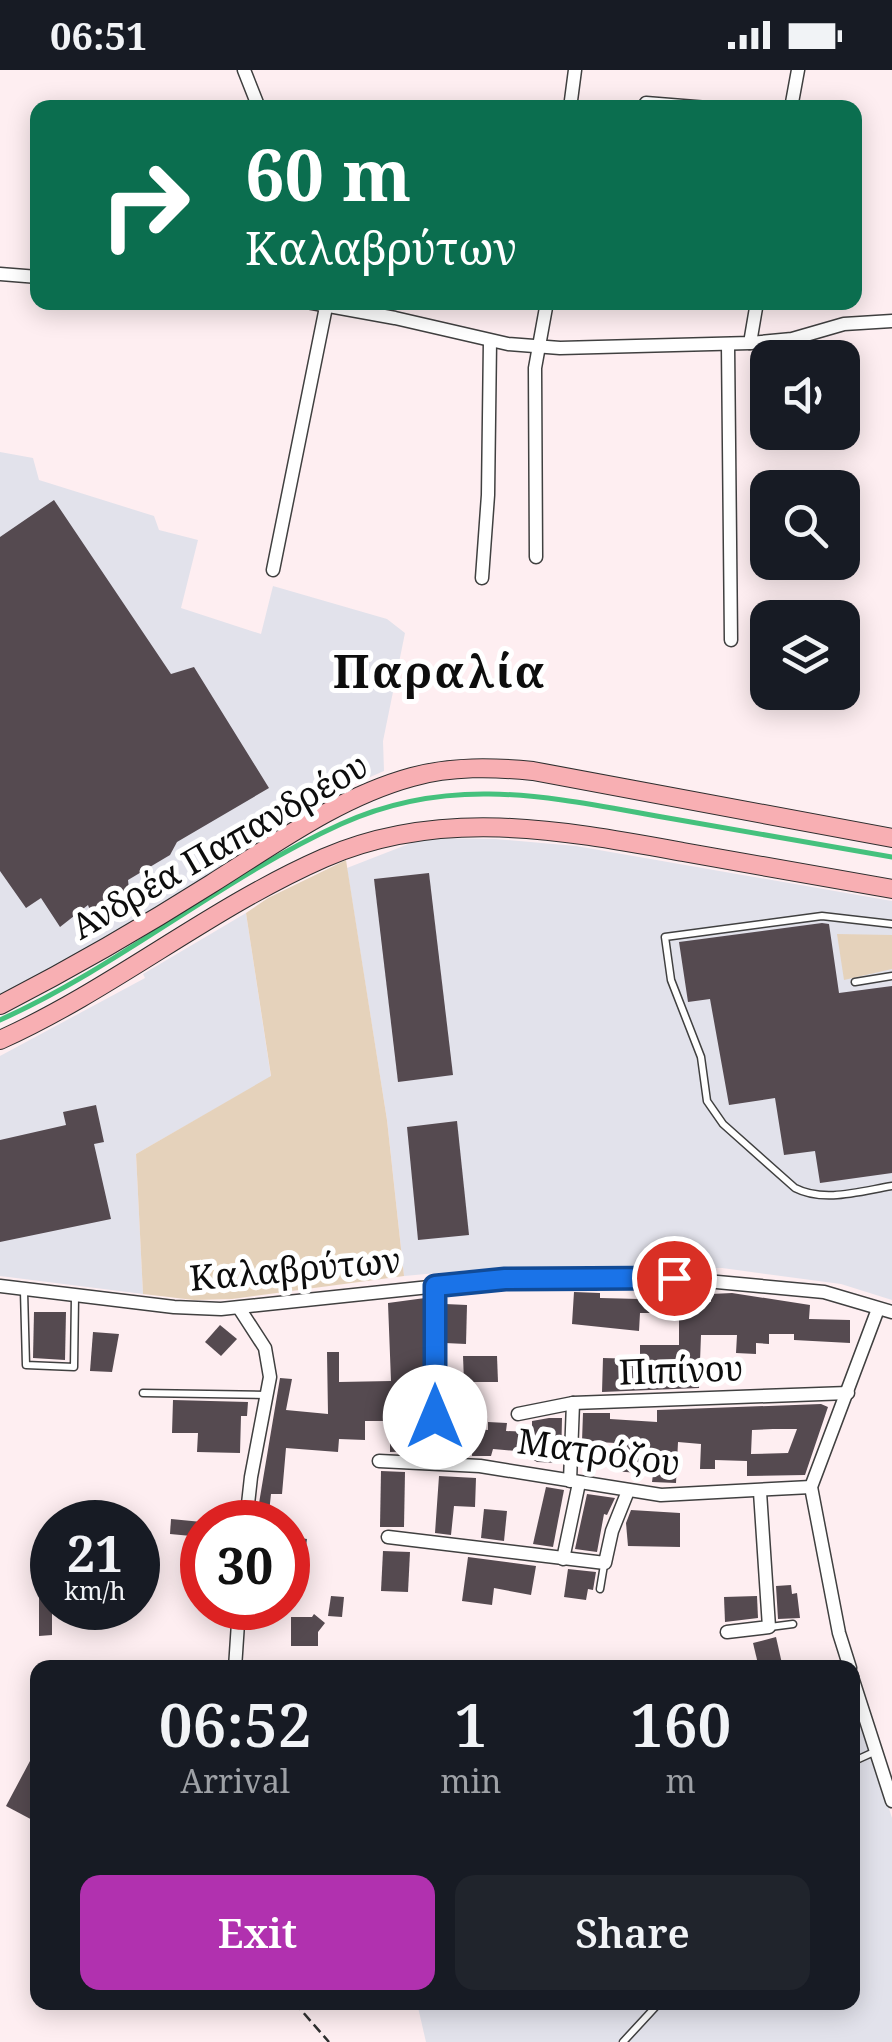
<!DOCTYPE html>
<html lang="en">
<head>
<meta charset="utf-8">
<style>
  body { margin:0; font-family:"Noto Serif",serif; background:#20242c; color:#f1f3f6; height:100vh; display:flex; flex-direction:column; font-size:38px; white-space:nowrap }
  * { box-sizing:border-box; margin:0 }
  p { font-size:32px; color:#9ea1a6 }
  .icon { flex:none; width:55px; height:55px; fill:none; stroke:currentColor; stroke-width:2; stroke-linecap:round; stroke-linejoin:round }
  .map { position:relative; flex:1; overflow:hidden }
  .drawer { position:absolute; left:30px; top:1590px; width:830px; height:350px; display:flex; flex-direction:column; background:#171b24; border-radius:20px; box-shadow:0 5px 25px #0003 }
  .drawer>* { flex:none }
  .top-card { position:absolute; left:30px; top:30px; width:832px; height:210px; border-radius:20px; box-shadow:0 5px 25px #0003; background:#0b6e4f; color:#fff; overflow:hidden }
  .buttons { position:absolute; left:750px; top:270px; display:grid; gap:20px }
  .buttons a { display:grid; place-items:center; width:110px; height:110px; border-radius:20px; background:#171b24; box-shadow:0 5px 25px #0003; font-size:50px }
  .speed { position:absolute; left:30px; top:1430px; display:flex; gap:20px; font-size:50px; font-weight:700; text-align:center }
  .speed>* { display:grid; place-content:center; width:130px; height:130px; border-radius:50%; background:#171b24; box-shadow:0 5px 25px #0003; line-height:1 }
  .speed small { font-size:25px; font-weight:400 }
  .speed .limit { border:15px solid #d22; background:#fff; color:#111 }
  .pin { position:absolute; display:grid; place-items:center; width:85px; height:85px; color:#fff; margin:-42px; border:5px solid #fff; border-radius:50%; box-shadow:0 2px 10px #0007 }
  .me { position:absolute; width:110px; margin:-55px; rotate:0deg; stroke-linejoin:round; filter:drop-shadow(0 0 8px #0008) }
  .turn { display:flex; align-items:center; gap:35px; height:210px; padding:0 50px; font-size:45px }
  .turn .icon { width:130px; height:130px; stroke-width:2.5 }
  .turn b { display:block; font-size:70px; line-height:85px }
  .eta { display:flex; justify-content:space-evenly; align-items:center; height:170px; text-align:center }
  .eta b { font-size:60px; font-weight:600; line-height:70px }
  .action { display:flex; gap:20px; margin-top:auto; padding:20px 50px }
  .action a { flex:1; height:115px; border-radius:20px; background:#b131af; color:#fff; font-size:40px; font-weight:600; line-height:115px; text-align:center }
  .action a+a { background:#20242c; color:#f1f3f6 }
  .status { display:flex; justify-content:space-between; align-items:center; height:70px; padding:0 50px; background:#171b24; direction:ltr }
  .status svg { height:28px; fill:currentColor }
  .map>svg:first-child { display:block }
  .industrial { fill:#e2e2eb }
  .green { fill:#e5d2bb }
  .lines { fill:none; stroke-linecap:round; stroke-linejoin:round }
  .stream { stroke:#45c17d; stroke-width:5 }
  .building { fill:#554a50; fill-rule:evenodd }
  .service-casing { stroke:#404040; stroke-width:9 }
  .minor-casing { stroke:#404040; stroke-width:15 }
  .secondary-casing { stroke:#2f2f2f; stroke-width:20 }
  .path { stroke:#2f2f2f; stroke-width:2.5; stroke-dasharray:10 5; stroke-linecap:butt }
  .service { stroke:#fff; stroke-width:6 }
  .minor { stroke:#fff; stroke-width:12 }
  .secondary { stroke:#f8afb3; stroke-width:18 }
  .route-casing { stroke:#114b97; stroke-width:25 }
  .route { stroke:#1a73e8; stroke-width:18 }
  .labels { text-anchor:middle; dominant-baseline:central; stroke-width:10; stroke-linejoin:round; paint-order:stroke }
  .street-label { font-size:35px; fill:#0d0d0d; stroke:#fff }
  .district-label { font-size:45px; font-weight:bold; letter-spacing:2.5px; fill:#0d0d0d; stroke:#fff }
</style>
</head>
<body>
<div class="status"><b>06:51</b><svg viewBox="0 0 49 12"><path d="M0 12V9h3v3zM5 12V6h3v6zM10 12V3h3v9zM15 12V0h3v12zM26 1h20v11H26zM47 4h2v5h-2z"/></svg></div>
<div class="map">
<svg width="892" height="1972" viewBox="0 0 892 1972">
  <rect width="100%" height="100%" fill="#feeef1"/>
  <g class="industrial">
    <polygon points="0,382 33,388 39,410 154,446 159,460 198,470 181,538 261,564 273,516 387,549 405,563 383,671 384,701 329,725 176,826 45,902 0,924"/>
    <polygon points="424,768 495,769 576,776 892,831 892,1230 841,1214 722,1198 504,1197 404,1206 387,1050 347,798"/>
    <polygon points="246,843 271,1007 136,1084 143,1224 0,1206 0,986 145,908 143,904"/>
    <polygon points="853,1627 892,1748 892,1972 426,1972 417,1933 852,1932"/>
  </g>
  <g class="green">
    <polygon points="346,790 387,1050 404,1206 232,1229 194,1230 143,1224 136,1084 271,1006 246,843 268,828"/>
    <polygon points="837,864 892,865 892,899 844,910"/>
  </g>
  <g class="lines">
    <path class="stream" d="M0,950C120,896 222,808 341,754C453,703 553,728 668,748C743,761 817,774 892,787"/>
  </g>
  <g class="building">
    <polygon points="54,430 171,604 194,597 269,718 177,772 170,785 128,810 129,819 91,843 88,835 60,857 41,828 26,838 0,801 0,467"/>
    <polygon points="429,803 453,1005 398,1012 374,809"/>
    <polygon points="822,853 829,854 839,923 892,916 892,1103 820,1113 815,1081 784,1085 775,1028 729,1035 710,929 688,932 679,872"/>
    <polygon points="96,1035 104,1072 94,1074 111,1149 0,1172 0,1070 66,1055 63,1042"/>
    <polygon points="457,1051 469,1165 418,1170 407,1057"/>
    <polygon points="640,1220 662,1220 662,1243 640,1243 639,1261 572,1254 574,1222 600,1223 600,1228 640,1229"/>
    <polygon points="732,1223 810,1235 809,1249 850,1250 850,1273 794,1270 794,1264 769,1264 769,1274 756,1273 756,1284 736,1283 737,1265 701,1265 699,1318 602,1322 603,1288 640,1289 640,1275 679,1275 679,1232 711,1232 711,1224"/>
    <polygon points="425,1228 423,1381 390,1382 390,1351 365,1351 365,1370 339,1369 338,1382 286,1378 282,1424 271,1424 268,1452 256,1451 280,1308 292,1309 286,1340 328,1344 327,1282 339,1282 339,1312 391,1311 388,1233"/>
    <polygon points="445,1234 467,1235 466,1274 445,1273"/>
    <polygon points="34,1242 66,1242 65,1290 33,1288"/>
    <polygon points="220,1255 237,1269 221,1286 205,1272"/>
    <polygon points="93,1262 119,1264 112,1302 90,1301"/>
    <polygon points="463,1286 497,1286 498,1312 464,1312"/>
    <polygon points="173,1330 248,1332 247,1346 241,1346 240,1383 197,1382 198,1363 172,1363"/>
    <path d="M821,1334L828,1337L805,1405L747,1406V1391L715,1390V1399H700L701,1374L678,1372L676,1413L652,1412L653,1404L612,1401L615,1373L582,1371L583,1343H610V1349L657,1352V1340ZM773,1359H797L788,1383L751,1384L752,1360Z"/>
    <polygon points="549,1348 562,1348 561,1393 537,1392 527,1386 527,1382 493,1379 491,1386 472,1386 472,1359 488,1360 488,1352 507,1353 506,1361 532,1362 532,1351"/>
    <polygon points="381,1401 405,1402 404,1457 380,1457"/>
    <polygon points="439,1406 476,1408 475,1437 454,1436 451,1465 435,1463"/>
    <polygon points="546,1417 564,1420 553,1477 533,1474"/>
    <polygon points="587,1424 615,1428 607,1445 604,1444 597,1482 575,1479"/>
    <polygon points="484,1439 507,1441 504,1471 481,1468"/>
    <polygon points="631,1440 680,1443 680,1477 628,1476 626,1453"/>
    <polygon points="171,1449 202,1452 202,1467 170,1464"/>
    <polygon points="288,1466 307,1469 304,1491 288,1489"/>
    <polygon points="383,1481 410,1482 408,1522 381,1521"/>
    <polygon points="468,1487 536,1496 531,1525 494,1518 492,1535 462,1531"/>
    <polygon points="52,1491 52,1565 39,1566 39,1492"/>
    <polygon points="568,1499 596,1502 593,1520 588,1519 586,1530 564,1527"/>
    <polygon points="791,1515 792,1524 797,1523 800,1548 778,1549 776,1516"/>
    <polygon points="331,1526 344,1527 342,1547 328,1546"/>
    <polygon points="757,1526 758,1548 725,1552 724,1527"/>
    <polygon points="314,1544 325,1553 318,1562 318,1576 291,1576 291,1547 312,1547"/>
    <polygon points="776,1567 783,1598 759,1598 753,1573"/>
    <polygon points="38,1676 38,1753 6,1736"/>
  </g>
  <g class="lines">
    <defs>
      <g id="service">
        <path d="M892,854L822,846L665,867L671,910L701,987L707,1031L723,1054L795,1118C824,1133 861,1121 892,1116"/>
        <polyline points="855,912 892,906"/>
        <polyline points="24,1221 26,1295 74,1297 75,1226"/>
        <polyline points="143,1323 267,1325"/>
        <polyline points="600,1519 604,1495"/>
        <polyline points="770,1557 793,1554"/>
        <polyline points="852,1692 874,1682"/>
        <polyline points="623,1972 660,1932"/>
      </g>
      <g id="minor">
        <polyline points="244,0 259,38"/>
        <polyline points="646,33 708,38"/>
        <polyline points="570,38 575,0"/>
        <polyline points="791,38 798,0"/>
        <polyline points="0,204 38,207"/>
        <polyline points="307,232 395,248 508,274 560,278 750,273 792,269 844,254 892,251"/>
        <polyline points="750,273 757,232"/>
        <polyline points="728,275 731,570"/>
        <polyline points="536,487 535,298 547,232"/>
        <polyline points="273,500 327,232"/>
        <polyline points="482,508 488,425 490,271"/>
        <polyline points="0,1216 174,1237 221,1239 505,1209 674,1208 824,1222 892,1242"/>
        <polyline points="239,1238 265,1278 270,1307 251,1407 246,1452"/>
        <polyline points="518,1344 573,1333 848,1323"/>
        <polyline points="379,1391 480,1396 661,1425 811,1417"/>
        <polyline points="435,1392 435,1216"/>
        <polyline points="570,1411 573,1333"/>
        <polyline points="388,1467 605,1493 612,1461 628,1421"/>
        <polyline points="563,1489 579,1413"/>
        <polyline points="727,1562 769,1557 760,1422"/>
        <polyline points="235,1598 239,1538"/>
        <polyline points="850,1598 839,1563 811,1417 878,1239"/>
        <polyline points="852,1607 892,1731"/>
      </g>
      <g id="secondary">
        <path d="M0,935C72,898 143,857 211,814C275,774 339,727 412,707C452,696 493,697 533,701L892,768"/>
        <path d="M0,970C113,919 210,838 324,788C441,737 562,760 683,782C752,794 822,806 892,819"/>
      </g>
    </defs>
    <use href="#service" class="service-casing"/>
    <use href="#minor" class="minor-casing"/>
    <use href="#secondary" class="secondary-casing"/>
    <polyline class="path" points="294,1932 329,1972"/>
    <use href="#service" class="service"/>
    <use href="#minor" class="minor"/>
    <use href="#secondary" class="secondary"/>
  </g>
  <g class="lines">
    <defs>
      <polyline id="route" points="435,1347 435,1216 505,1209 674,1208"/>
    </defs>
    <use href="#route" class="route-casing"/>
    <use href="#route" class="route"/>
  </g>
  <g class="labels">
    <g class="street-label">
      <text transform="translate(219 775) rotate(-30)">Ανδρέα Παπανδρέου</text>
      <text transform="translate(295 1198) rotate(-5)">Καλαβρύτων</text>
      <text transform="translate(681 1299) rotate(-2)">Πιπίνου</text>
      <text transform="translate(599 1381) rotate(8)">Ματρόζου</text>
    </g>
    <g class="district-label">
      <text x="440" y="600">Παραλία</text>
    </g>
  </g>
</svg>
<div class="buttons">
<a><svg class="icon" aria-label="sound" viewBox="0 0 24 24"><path d="M4 9h4l5-4v14l-5-4H4zM17 9q2 3 0 6"/></svg></a>
<a><svg class="icon" aria-label="search" viewBox="0 0 24 24"><circle cx="10" cy="10" r="6"/><path d="M15 15l6 6"/></svg></a>
<a><svg class="icon" aria-label="layers" viewBox="0 0 24 24"><path d="M12 4l9 5-9 5-9-5zM3 14l9 5 9-5"/></svg></a>
</div>
<div class="speed"><div>21<small>km/h</small></div><div class="limit">30</div></div>
<div class="pin" style="left:674px;top:1208px;background:#d93025"><svg class="icon" aria-label="arrive" viewBox="0 0 24 24"><path d="M6 21V4h12l-3 4 3 4H6"/></svg></div>
<svg class="me" style="left:435px;top:1347px" viewBox="-20 -20 40 40"><circle r="19" fill="#fff"/><path d="M0-13L10 11 0 6-10 11z" fill="#1a73e8"/></svg>
<div class="top-card">
<div class="turn"><svg class="icon" aria-label="right" viewBox="0 0 24 24"><path d="M7 20v-9h11M14 6l5 5-5 5"/></svg><div><b>60 m</b>Καλαβρύτων</div></div>
</div>
<section class="drawer">
<div class="eta">
<div><b>06:52</b><p>Arrival</p></div>
<div><b>1</b><p>min</p></div>
<div><b>160</b><p>m</p></div>
</div>
<div class="action"><a>Exit</a><a>Share</a></div>
</section>
</div>
</body>
</html>
